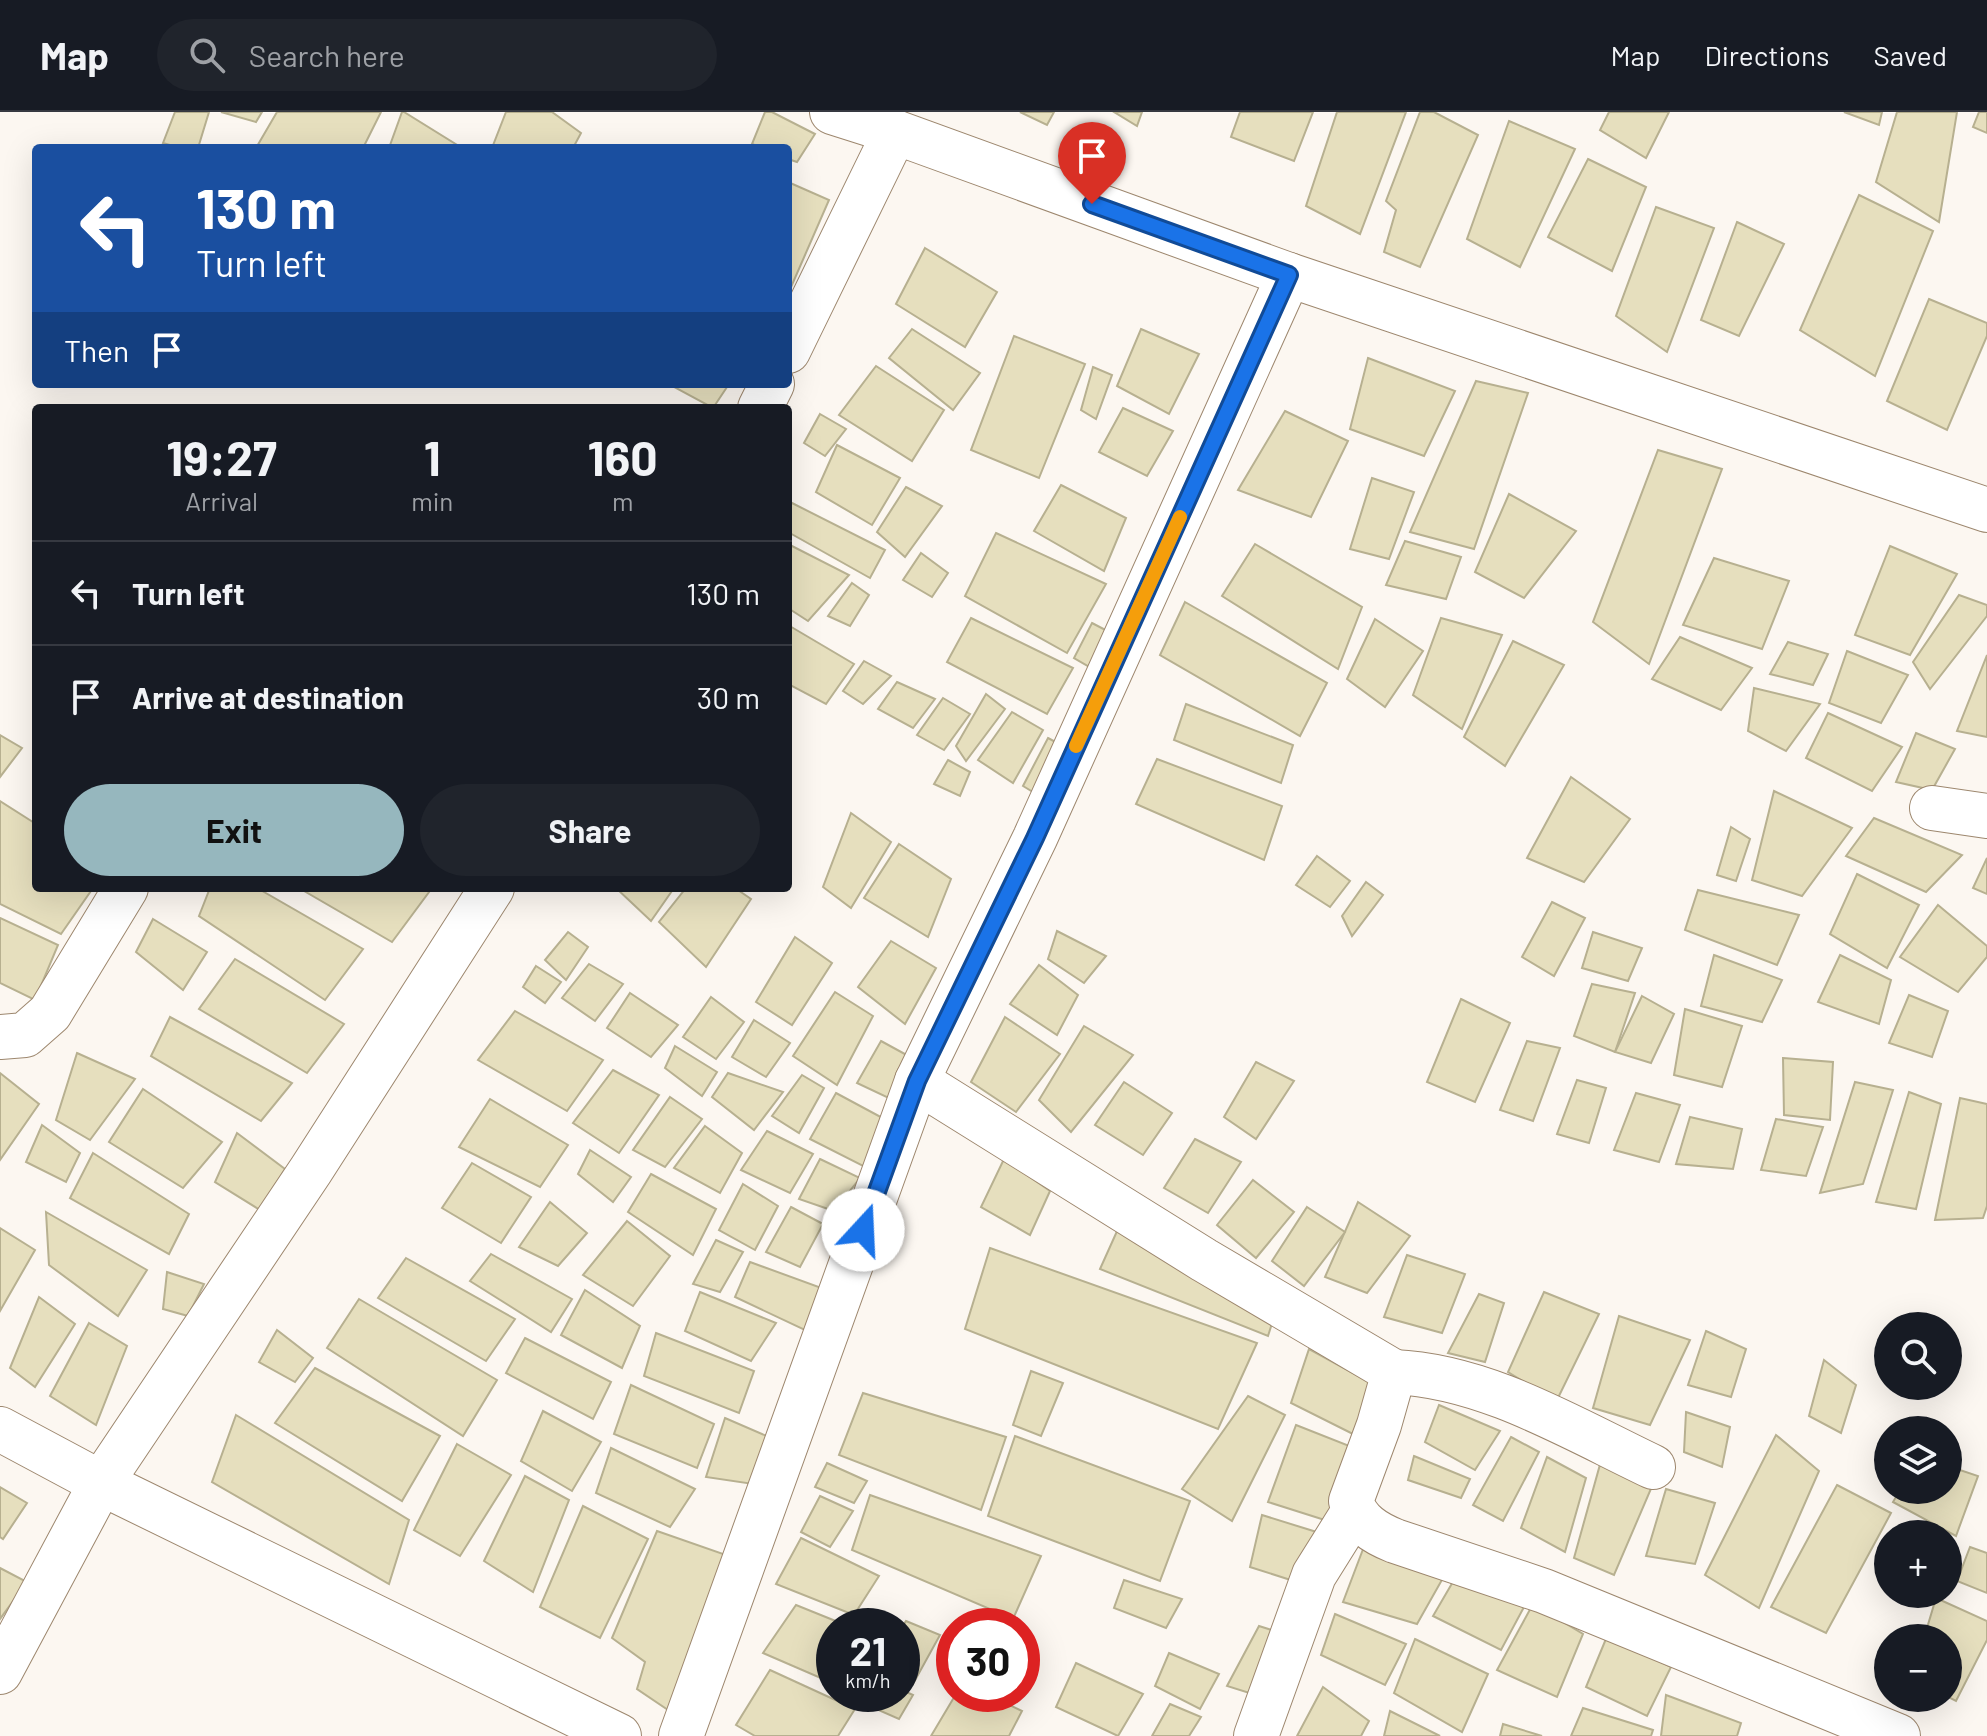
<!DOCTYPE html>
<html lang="en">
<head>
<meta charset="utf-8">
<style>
  body { margin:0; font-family:Barlow,sans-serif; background:#20242c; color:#f1f3f6; height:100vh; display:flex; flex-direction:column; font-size:30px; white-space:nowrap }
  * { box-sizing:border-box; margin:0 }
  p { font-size:26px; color:#9ea1a6 }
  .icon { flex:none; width:44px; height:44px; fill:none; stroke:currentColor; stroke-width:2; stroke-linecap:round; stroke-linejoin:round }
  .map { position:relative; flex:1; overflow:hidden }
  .details { position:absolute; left:32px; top:292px; width:760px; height:488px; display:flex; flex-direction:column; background:#171b24; border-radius:8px; box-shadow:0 8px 32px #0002 }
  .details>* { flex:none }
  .hud { position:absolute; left:32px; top:32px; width:760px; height:244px; border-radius:8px; box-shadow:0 8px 32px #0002; background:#1a4fa0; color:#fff; overflow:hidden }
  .tools { position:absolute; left:1874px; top:1200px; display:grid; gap:16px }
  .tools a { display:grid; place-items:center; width:88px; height:88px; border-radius:50%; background:#171b24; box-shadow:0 8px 32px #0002; font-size:40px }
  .speed { position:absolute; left:816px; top:1496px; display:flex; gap:16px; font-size:40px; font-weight:700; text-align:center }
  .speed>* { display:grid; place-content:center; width:104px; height:104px; border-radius:50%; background:#171b24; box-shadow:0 8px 32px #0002; line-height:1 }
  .speed small { font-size:20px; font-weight:400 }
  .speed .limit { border:12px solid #d22; background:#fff; color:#111 }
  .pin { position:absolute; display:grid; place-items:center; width:68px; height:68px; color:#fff; margin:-82px -34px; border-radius:50% 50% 50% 0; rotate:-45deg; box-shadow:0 0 8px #0007 }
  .pin .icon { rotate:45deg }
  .me { position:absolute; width:88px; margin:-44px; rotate:20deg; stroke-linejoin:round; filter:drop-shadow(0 0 6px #0008) }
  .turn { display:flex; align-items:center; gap:28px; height:168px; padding:0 32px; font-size:36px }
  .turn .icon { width:104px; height:104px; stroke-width:2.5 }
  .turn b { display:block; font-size:56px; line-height:68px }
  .then { display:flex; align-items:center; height:76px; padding:0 32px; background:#0003; gap:16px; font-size:30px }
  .eta { display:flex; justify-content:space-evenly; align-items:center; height:136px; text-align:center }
  .eta b { font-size:48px; font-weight:700; line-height:56px }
  .primary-button { display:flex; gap:16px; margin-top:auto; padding:16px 32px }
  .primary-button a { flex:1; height:92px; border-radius:48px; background:#96b7be; color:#111; font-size:32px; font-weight:700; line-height:92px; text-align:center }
  .primary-button a+a { background:#20242c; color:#f1f3f6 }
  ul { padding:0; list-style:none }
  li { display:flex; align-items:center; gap:24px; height:104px; padding:0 32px; border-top:2px solid #363941 }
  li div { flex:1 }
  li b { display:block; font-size:30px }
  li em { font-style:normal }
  header { display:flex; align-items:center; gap:48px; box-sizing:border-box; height:112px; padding:0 40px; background:#171b24; border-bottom:2px solid #363941 }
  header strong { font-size:38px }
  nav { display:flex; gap:44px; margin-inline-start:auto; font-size:28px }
  .search { width:560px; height:72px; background:#20242c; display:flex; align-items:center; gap:20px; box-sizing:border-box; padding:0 28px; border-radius:44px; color:#9ea1a6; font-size:30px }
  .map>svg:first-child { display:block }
  .building { fill:#e6dfbe; stroke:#b7b090; stroke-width:2 }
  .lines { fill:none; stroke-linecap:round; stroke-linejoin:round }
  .minor-casing { stroke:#9d876e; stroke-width:46 }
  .minor { stroke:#fff; stroke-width:44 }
  .route-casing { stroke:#114b97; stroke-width:20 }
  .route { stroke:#1a73e8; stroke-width:14 }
  .slow { stroke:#f59e0b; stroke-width:14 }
</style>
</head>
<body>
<header>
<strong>Map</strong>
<div class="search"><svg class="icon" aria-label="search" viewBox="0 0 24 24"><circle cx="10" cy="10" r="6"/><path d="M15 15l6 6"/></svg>Search here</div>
<nav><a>Map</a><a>Directions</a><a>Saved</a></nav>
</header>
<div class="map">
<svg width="1987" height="1624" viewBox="0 0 1987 1624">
  <rect width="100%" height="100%" fill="#fcf7f1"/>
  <g class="building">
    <polygon points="175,0 209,0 198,36 180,36 163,31"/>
    <polygon points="221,0 262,0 256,10"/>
    <polygon points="277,0 381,0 363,36 256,36"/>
    <polygon points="402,0 404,0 462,36 389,36"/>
    <polygon points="506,0 552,0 581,21 573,36 492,36"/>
    <polygon points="765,0 772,0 815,22 797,50 788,47 788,36 762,36 752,32"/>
    <polygon points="1020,0 1054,0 1047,13"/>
    <polygon points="1114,0 1142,0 1137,14"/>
    <polygon points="1240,0 1313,0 1294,49 1231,25"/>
    <polygon points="1337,0 1406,0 1360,122 1306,94"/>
    <polygon points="1420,0 1434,0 1478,23 1420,155 1384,140 1396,98 1386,89"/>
    <polygon points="1609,0 1669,0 1646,46 1600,18"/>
    <polygon points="1844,0 1882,0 1879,13"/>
    <polygon points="1897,0 1957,0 1939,110 1876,70"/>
    <polygon points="1979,0 1987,0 1987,21 1973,15"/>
    <polygon points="1509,9 1575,37 1520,155 1467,127"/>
    <polygon points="1588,47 1646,75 1612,159 1548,125"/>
    <polygon points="788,70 829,88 788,182"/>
    <polygon points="1859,83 1933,119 1875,264 1800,218"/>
    <polygon points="1656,95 1714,116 1667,240 1616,204"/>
    <polygon points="1737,110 1784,132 1739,224 1701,208"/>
    <polygon points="925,136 997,180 965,235 896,192"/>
    <polygon points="1929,187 1987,211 1987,224 1947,318 1887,289"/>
    <polygon points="912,217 980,261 953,298 889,246"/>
    <polygon points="1141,217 1199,242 1169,302 1117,274"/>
    <polygon points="1014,224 1085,252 1039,366 971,338"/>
    <polygon points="1368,246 1455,279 1424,344 1350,317"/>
    <polygon points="876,254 944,298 912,349 839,303"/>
    <polygon points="1093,255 1112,263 1096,307 1081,298"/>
    <polygon points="1476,269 1528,281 1474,437 1410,420"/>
    <polygon points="676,272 729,272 713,296 674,275"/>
    <polygon points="1123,296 1173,319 1147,364 1099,340"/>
    <polygon points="1285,299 1348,329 1311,405 1238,378"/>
    <polygon points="820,302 846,317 825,344 804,331"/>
    <polygon points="837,333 900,366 872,413 816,380"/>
    <polygon points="1658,338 1722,357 1649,552 1593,510"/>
    <polygon points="1372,366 1414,380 1389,447 1350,437"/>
    <polygon points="1061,373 1126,406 1104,459 1034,419"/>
    <polygon points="906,375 942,394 905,445 877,420"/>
    <polygon points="1509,382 1576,419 1524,486 1475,460"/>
    <polygon points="792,391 885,438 870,466 788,420 788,396"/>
    <polygon points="996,421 1106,472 1067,541 965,484"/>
    <polygon points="1405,429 1461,445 1446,487 1386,473"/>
    <polygon points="788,432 849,463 808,509 788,496"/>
    <polygon points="1255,432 1362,495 1338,557 1222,484"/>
    <polygon points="1890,434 1957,462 1910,543 1855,523"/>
    <polygon points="921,441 948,461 932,485 903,468"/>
    <polygon points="1714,446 1789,469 1762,537 1683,513"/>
    <polygon points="852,471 869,483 850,514 828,504"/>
    <polygon points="1959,483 1987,493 1987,504 1930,577 1913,550"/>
    <polygon points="1185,490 1327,571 1300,624 1160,543"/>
    <polygon points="971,506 1073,556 1047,602 947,550"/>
    <polygon points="1441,506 1502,523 1462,617 1413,583"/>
    <polygon points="1375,507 1423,539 1385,595 1347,567"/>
    <polygon points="1092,511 1117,524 1100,561 1074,546"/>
    <polygon points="788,513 854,552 826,592 788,572"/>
    <polygon points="1680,525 1752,556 1721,598 1652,567"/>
    <polygon points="1513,529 1564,553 1505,654 1464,625"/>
    <polygon points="1788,530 1828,542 1813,573 1770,562"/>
    <polygon points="1847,539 1908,563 1881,611 1829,591"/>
    <polygon points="1987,543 1987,625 1957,619"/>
    <polygon points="864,549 891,564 863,592 843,579"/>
    <polygon points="897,570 935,587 913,616 878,597"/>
    <polygon points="1754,576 1820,592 1786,639 1748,619"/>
    <polygon points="986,582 1005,597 966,649 956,634"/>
    <polygon points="943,586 970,602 944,638 917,623"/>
    <polygon points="1186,592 1293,633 1281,671 1174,628"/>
    <polygon points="1012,600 1043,618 1013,671 978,648"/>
    <polygon points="1828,601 1902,635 1872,679 1806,646"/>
    <polygon points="1916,621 1955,637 1932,678 1896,670"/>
    <polygon points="0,623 22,636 0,665"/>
    <polygon points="1048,626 1063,634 1038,683 1023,674"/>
    <polygon points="1157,647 1282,694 1264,748 1136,692"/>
    <polygon points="948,648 970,660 960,684 934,672"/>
    <polygon points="1571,665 1630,707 1584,770 1527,746"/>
    <polygon points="1774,679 1852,716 1802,784 1752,768"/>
    <polygon points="0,689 36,712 36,776 93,776 61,822 0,792"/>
    <polygon points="851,701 891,730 851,796 823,775"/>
    <polygon points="1874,706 1962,743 1926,780 1846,744"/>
    <polygon points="1731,715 1750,727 1736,769 1717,763"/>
    <polygon points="899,732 951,767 928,825 864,786"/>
    <polygon points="1317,744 1350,769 1330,795 1296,773"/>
    <polygon points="1987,746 1987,782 1973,776"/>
    <polygon points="1857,762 1919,793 1887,856 1830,822"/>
    <polygon points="1366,770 1383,783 1352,824 1342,804"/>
    <polygon points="210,776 257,776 363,837 325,888 199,804"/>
    <polygon points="299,776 432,776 392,830"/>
    <polygon points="616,776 674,776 651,809"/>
    <polygon points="686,776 735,776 751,787 706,855 659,810"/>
    <polygon points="1698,778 1799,803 1777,853 1685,818"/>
    <polygon points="1552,790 1585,806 1554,864 1522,845"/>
    <polygon points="1938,793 1987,834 1987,845 1958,880 1900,845"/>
    <polygon points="0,806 58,833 35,888 0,871"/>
    <polygon points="153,807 207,840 183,878 136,840"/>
    <polygon points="1057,819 1106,844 1084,871 1048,847"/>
    <polygon points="568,820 588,835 566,868 545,848"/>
    <polygon points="1593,820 1642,836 1628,869 1582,856"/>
    <polygon points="795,825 832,851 792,913 756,890"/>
    <polygon points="891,829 936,856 905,912 858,875"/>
    <polygon points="1714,843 1782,868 1762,910 1701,894"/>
    <polygon points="1840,843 1891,868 1879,912 1818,890"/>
    <polygon points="235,847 344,912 307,961 199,897"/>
    <polygon points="589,852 623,872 595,909 562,886"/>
    <polygon points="1039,853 1078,883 1057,923 1010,892"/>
    <polygon points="536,854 561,870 545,891 523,875"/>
    <polygon points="1592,872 1635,881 1615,940 1574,924"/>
    <polygon points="835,880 873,904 837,973 793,944"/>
    <polygon points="630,881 678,913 651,945 607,916"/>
    <polygon points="1909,883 1948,899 1932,945 1889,931"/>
    <polygon points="1642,884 1674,902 1651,951 1615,940"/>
    <polygon points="711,885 744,910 716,947 683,925"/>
    <polygon points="1461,887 1510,911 1475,990 1427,970"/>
    <polygon points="1685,897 1742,914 1722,975 1674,963"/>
    <polygon points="515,899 603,948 567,999 478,948"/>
    <polygon points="170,905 292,971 261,1009 151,944"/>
    <polygon points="1005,905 1060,942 1016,1000 971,970"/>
    <polygon points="754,908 790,931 766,965 732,945"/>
    <polygon points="1084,914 1133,943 1071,1020 1039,988"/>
    <polygon points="881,929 914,947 895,989 857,971"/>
    <polygon points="1527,929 1560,936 1533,1009 1500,998"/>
    <polygon points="675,934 717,960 702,984 665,956"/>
    <polygon points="77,941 135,967 90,1028 56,1008"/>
    <polygon points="1783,946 1833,950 1830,1008 1784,1003"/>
    <polygon points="1256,950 1294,969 1256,1027 1224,1005"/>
    <polygon points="613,958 659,983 619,1041 573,1011"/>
    <polygon points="0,961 39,992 0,1048"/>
    <polygon points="728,961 783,980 754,1018 712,985"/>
    <polygon points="802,963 824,976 799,1021 772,1004"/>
    <polygon points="1577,968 1606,976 1589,1031 1557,1022"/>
    <polygon points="1124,970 1172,1001 1143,1043 1095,1013"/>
    <polygon points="1855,970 1893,978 1863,1072 1820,1081"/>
    <polygon points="143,977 222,1030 183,1076 109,1030"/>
    <polygon points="1909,980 1941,992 1916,1097 1876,1090"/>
    <polygon points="836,981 890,1010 869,1057 810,1027"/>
    <polygon points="1636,981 1680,993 1659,1050 1614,1038"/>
    <polygon points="670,985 702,1007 665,1055 633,1038"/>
    <polygon points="1960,986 1987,992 1987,1094 1983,1106 1935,1108"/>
    <polygon points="490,987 568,1033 540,1075 459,1035"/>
    <polygon points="1690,1005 1742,1017 1733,1057 1676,1052"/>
    <polygon points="1776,1007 1823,1015 1806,1064 1761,1058"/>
    <polygon points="42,1013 80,1041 66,1070 26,1050"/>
    <polygon points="705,1014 742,1041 720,1081 674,1056"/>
    <polygon points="767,1019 813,1042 790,1081 741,1058"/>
    <polygon points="237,1021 285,1057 260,1098 215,1070"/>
    <polygon points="1195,1027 1241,1050 1208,1101 1164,1076"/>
    <polygon points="590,1038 631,1065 613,1090 578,1062"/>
    <polygon points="93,1041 189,1102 169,1142 70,1086"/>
    <polygon points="820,1047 860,1066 834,1099 799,1087"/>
    <polygon points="1004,1047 1050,1079 1030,1123 981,1095"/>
    <polygon points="472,1051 531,1085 501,1131 442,1096"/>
    <polygon points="651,1062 716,1097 693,1143 628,1100"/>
    <polygon points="1253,1068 1294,1100 1256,1146 1217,1113"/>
    <polygon points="743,1072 778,1094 755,1138 719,1118"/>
    <polygon points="550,1090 587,1121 558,1154 519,1135"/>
    <polygon points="1358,1090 1410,1124 1367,1181 1325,1165"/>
    <polygon points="791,1095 823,1112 800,1155 766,1140"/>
    <polygon points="1307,1095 1345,1120 1304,1174 1272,1149"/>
    <polygon points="46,1100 147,1158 118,1204 49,1153"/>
    <polygon points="627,1109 670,1144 633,1194 583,1163"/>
    <polygon points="0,1116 35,1138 0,1199"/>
    <polygon points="1118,1117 1274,1205 1268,1224 1100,1157"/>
    <polygon points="716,1128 743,1140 720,1180 693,1172"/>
    <polygon points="990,1136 1257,1231 1218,1317 965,1217"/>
    <polygon points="491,1142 572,1187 551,1220 470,1169"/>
    <polygon points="1407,1143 1465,1162 1442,1221 1384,1205"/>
    <polygon points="406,1146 515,1207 486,1249 378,1186"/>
    <polygon points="750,1150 827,1178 807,1219 735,1185"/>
    <polygon points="167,1160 204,1172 188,1204 163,1197"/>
    <polygon points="585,1178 640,1214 622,1256 561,1223"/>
    <polygon points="700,1180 776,1211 751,1249 685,1219"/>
    <polygon points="1544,1180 1599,1202 1556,1290 1508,1260"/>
    <polygon points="1479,1182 1504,1191 1485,1250 1448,1241"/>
    <polygon points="39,1185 75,1212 35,1275 10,1256"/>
    <polygon points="359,1187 497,1268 463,1324 327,1236"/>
    <polygon points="1619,1204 1690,1228 1650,1313 1593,1296"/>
    <polygon points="89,1211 127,1234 96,1313 50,1284"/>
    <polygon points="277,1218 313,1246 295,1270 259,1250"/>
    <polygon points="1706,1219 1746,1237 1731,1285 1688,1273"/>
    <polygon points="656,1221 754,1259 739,1301 644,1264"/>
    <polygon points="525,1226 611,1270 593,1307 506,1261"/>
    <polygon points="1309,1237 1375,1273 1357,1324 1291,1291"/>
    <polygon points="1824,1248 1856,1273 1841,1321 1809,1304"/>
    <polygon points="315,1256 440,1324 402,1389 275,1311"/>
    <polygon points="1031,1259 1063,1271 1041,1324 1013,1313"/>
    <polygon points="631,1273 714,1312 697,1356 614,1322"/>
    <polygon points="863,1281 1006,1325 981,1398 839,1343"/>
    <polygon points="1248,1284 1285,1303 1232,1409 1182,1377"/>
    <polygon points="1439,1293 1500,1319 1475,1358 1425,1330"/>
    <polygon points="543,1299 601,1330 572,1379 521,1349"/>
    <polygon points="1686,1300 1730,1315 1722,1355 1684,1340"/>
    <polygon points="236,1303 409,1408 389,1472 212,1370"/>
    <polygon points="725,1306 769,1325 753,1372 706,1365"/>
    <polygon points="1296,1313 1357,1337 1331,1410 1268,1390"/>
    <polygon points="1776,1323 1819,1359 1759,1496 1705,1463"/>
    <polygon points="1015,1324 1190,1389 1160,1469 988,1404"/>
    <polygon points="1511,1325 1539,1340 1503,1409 1473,1393"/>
    <polygon points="457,1332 511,1363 460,1444 414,1418"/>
    <polygon points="611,1336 695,1377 670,1415 596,1381"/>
    <polygon points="1414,1344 1470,1367 1461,1386 1408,1368"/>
    <polygon points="1547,1345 1586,1366 1565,1440 1521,1416"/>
    <polygon points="1601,1349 1653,1372 1614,1463 1574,1446"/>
    <polygon points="827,1351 867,1369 854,1391 815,1375"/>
    <polygon points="1948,1354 1978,1364 1956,1424 1893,1390 1900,1378 1948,1378"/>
    <polygon points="525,1364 569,1388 533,1480 484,1449"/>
    <polygon points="1837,1373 1891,1401 1826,1521 1771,1495"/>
    <polygon points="0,1375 27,1391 3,1427 0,1425"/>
    <polygon points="1666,1377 1715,1391 1695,1452 1646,1444"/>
    <polygon points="870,1383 1041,1444 1013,1507 852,1438"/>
    <polygon points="820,1384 853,1399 830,1435 801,1420"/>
    <polygon points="583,1394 648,1427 600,1526 540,1495"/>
    <polygon points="1262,1403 1323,1422 1303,1472 1250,1455"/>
    <polygon points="657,1419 729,1444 671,1600 637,1577 645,1550 612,1526"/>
    <polygon points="801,1426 879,1464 854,1503 776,1472"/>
    <polygon points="1365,1432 1443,1466 1417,1512 1343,1490"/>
    <polygon points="1970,1435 1987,1441 1987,1481 1957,1469"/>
    <polygon points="0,1456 27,1470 0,1507"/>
    <polygon points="1124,1468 1182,1487 1166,1516 1114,1496"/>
    <polygon points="1454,1468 1524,1495 1501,1538 1433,1504"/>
    <polygon points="1936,1486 1987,1509 1987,1528 1956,1589 1948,1585 1948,1526 1924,1526"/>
    <polygon points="1533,1492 1583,1522 1557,1585 1497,1558"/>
    <polygon points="796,1493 848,1514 834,1514 834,1549 823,1567 763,1541"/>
    <polygon points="1335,1502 1406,1532 1385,1573 1321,1543"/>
    <polygon points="906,1509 940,1523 913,1572 902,1563 902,1515"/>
    <polygon points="1259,1514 1281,1521 1259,1584 1227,1574"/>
    <polygon points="1608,1522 1671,1555 1647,1604 1586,1575"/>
    <polygon points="1415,1527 1488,1562 1462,1620 1394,1581"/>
    <polygon points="1169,1541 1219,1562 1200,1597 1155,1574"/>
    <polygon points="1076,1551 1143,1582 1118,1624 1056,1595"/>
    <polygon points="770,1558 855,1597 838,1624 755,1624 736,1613"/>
    <polygon points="1323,1575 1369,1609 1361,1624 1297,1624"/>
    <polygon points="902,1578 913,1583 899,1607 851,1586 852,1582 902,1582"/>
    <polygon points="956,1582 987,1582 1022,1599 1009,1624 931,1624"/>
    <polygon points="1666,1583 1741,1611 1737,1624 1661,1624"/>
    <polygon points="1170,1592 1201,1605 1189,1624 1152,1624"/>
    <polygon points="1583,1596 1653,1618 1651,1624 1571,1624"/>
    <polygon points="1390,1599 1440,1624 1384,1624"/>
    <polygon points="1503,1612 1542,1624 1500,1624"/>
  </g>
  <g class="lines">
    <defs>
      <g id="minor">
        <polyline points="832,0 895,20 1289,163 1987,398"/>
        <polyline points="788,239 895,20"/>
        <polyline points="760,296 772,272"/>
        <polyline points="1932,696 1987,704"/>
        <polyline points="0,925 25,923 50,901 126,776"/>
        <path d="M917,969L1204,1148L1394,1260L1379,1313L1351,1389C1357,1410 1375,1421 1395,1429L1544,1479L1898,1624"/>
        <path d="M1394,1260C1486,1264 1571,1316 1653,1355"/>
        <polyline points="0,1317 101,1371 619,1624"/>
        <polyline points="0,1560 101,1371 311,1058 492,776"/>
        <polyline points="681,1624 917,969 1035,726 1289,163"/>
        <polyline points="1256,1624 1314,1463 1354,1399"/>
      </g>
    </defs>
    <use href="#minor" class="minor-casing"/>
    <use href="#minor" class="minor"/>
  </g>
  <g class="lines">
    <defs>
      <polyline id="route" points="863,1118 917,969 1035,726 1289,163 1092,92"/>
    </defs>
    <use href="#route" class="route-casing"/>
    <use href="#route" class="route"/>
    <polyline class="slow" points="1076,634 1180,405"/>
  </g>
</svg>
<div class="tools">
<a><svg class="icon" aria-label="search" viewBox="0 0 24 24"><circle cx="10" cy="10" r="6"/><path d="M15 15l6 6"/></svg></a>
<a><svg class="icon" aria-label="layers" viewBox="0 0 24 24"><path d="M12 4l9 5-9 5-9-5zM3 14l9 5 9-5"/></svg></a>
<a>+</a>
<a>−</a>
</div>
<div class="speed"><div>21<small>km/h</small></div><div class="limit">30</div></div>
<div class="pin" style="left:1092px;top:92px;background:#d93025"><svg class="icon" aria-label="arrive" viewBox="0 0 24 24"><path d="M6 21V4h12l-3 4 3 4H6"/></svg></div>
<svg class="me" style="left:863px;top:1118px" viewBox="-20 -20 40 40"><circle r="19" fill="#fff"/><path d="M0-13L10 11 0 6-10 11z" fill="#1a73e8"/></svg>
<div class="hud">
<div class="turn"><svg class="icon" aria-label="left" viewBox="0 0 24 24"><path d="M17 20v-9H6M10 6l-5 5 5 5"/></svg><div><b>130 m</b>Turn left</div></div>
<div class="then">Then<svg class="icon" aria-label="arrive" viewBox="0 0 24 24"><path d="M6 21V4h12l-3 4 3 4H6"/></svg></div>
</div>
<section class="details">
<div class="eta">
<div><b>19:27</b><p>Arrival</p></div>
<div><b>1</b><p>min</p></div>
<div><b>160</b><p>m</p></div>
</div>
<ul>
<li><svg class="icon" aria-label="left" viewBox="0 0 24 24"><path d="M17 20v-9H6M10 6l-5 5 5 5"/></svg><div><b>Turn left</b></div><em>130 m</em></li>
<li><svg class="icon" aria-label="arrive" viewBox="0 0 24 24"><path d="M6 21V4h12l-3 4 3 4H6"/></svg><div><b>Arrive at destination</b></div><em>30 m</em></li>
</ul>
<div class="primary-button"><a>Exit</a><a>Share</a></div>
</section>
</div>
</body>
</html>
